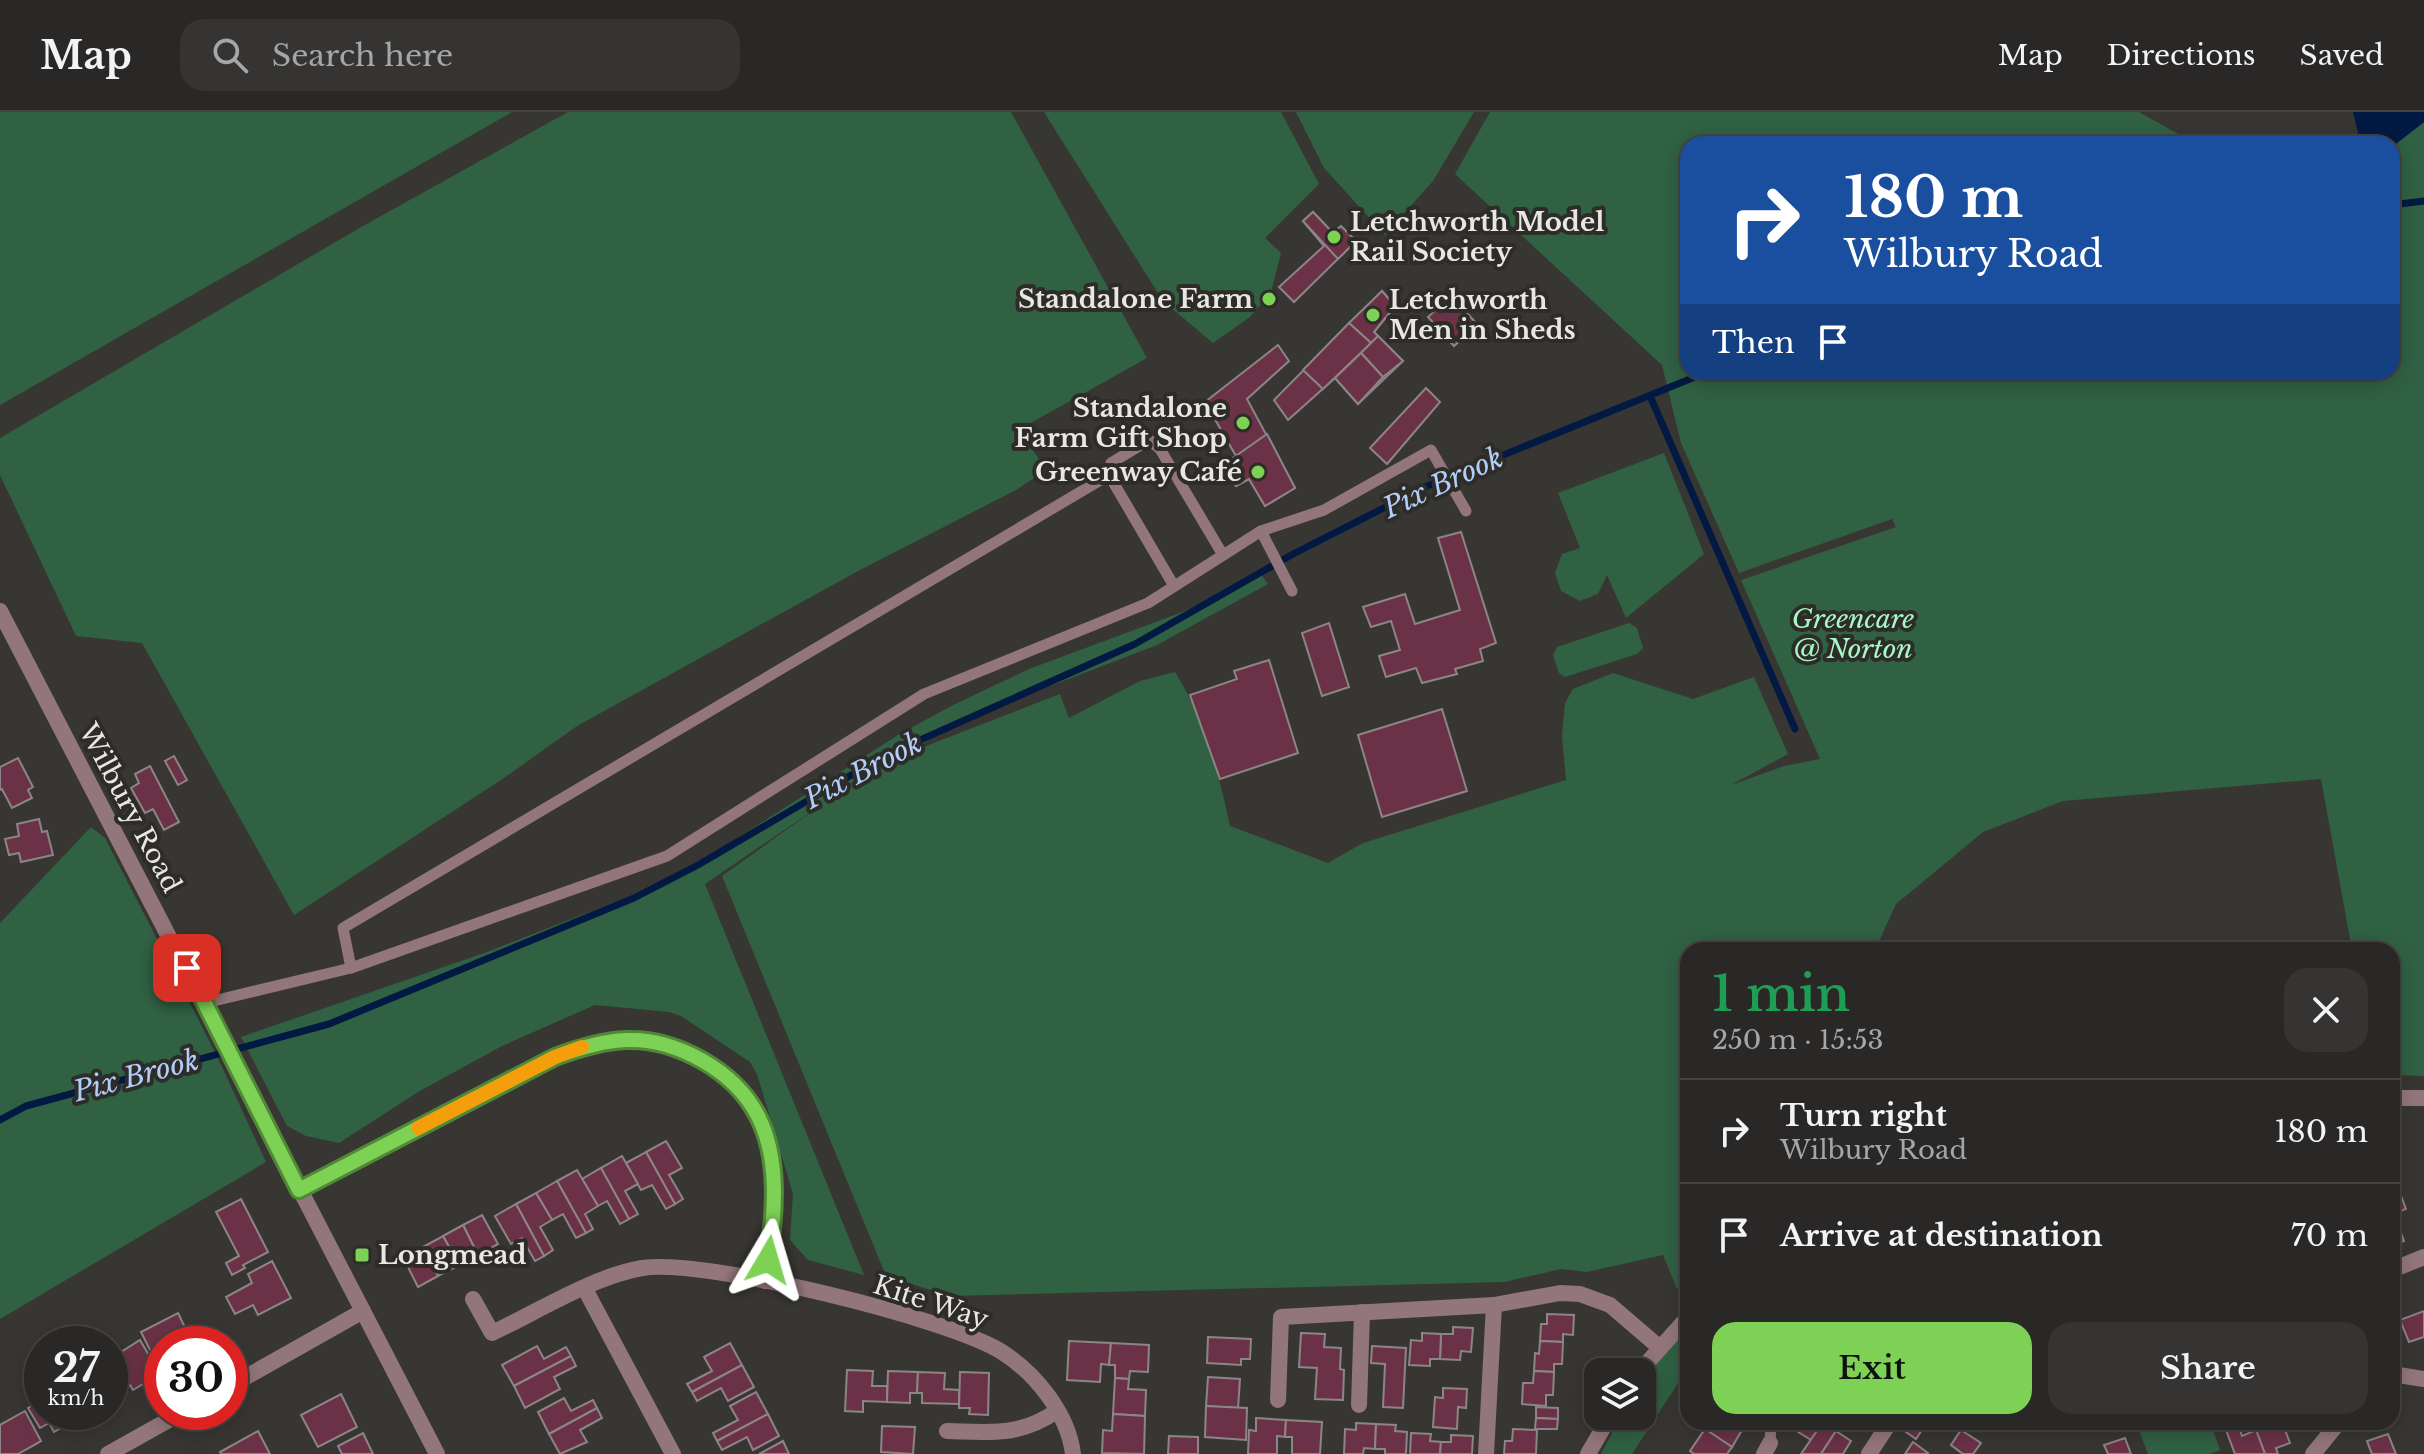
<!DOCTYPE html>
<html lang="en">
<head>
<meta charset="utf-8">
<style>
  body { margin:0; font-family:"Libre Baskerville",serif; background:#363432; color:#f1f3f6; height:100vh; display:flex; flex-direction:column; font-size:30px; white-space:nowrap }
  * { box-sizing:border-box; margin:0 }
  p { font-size:26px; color:#a5a6a7 }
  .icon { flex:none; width:44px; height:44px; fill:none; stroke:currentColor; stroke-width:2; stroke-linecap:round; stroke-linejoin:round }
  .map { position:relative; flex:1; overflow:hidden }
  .details { position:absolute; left:1680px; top:830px; width:720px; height:488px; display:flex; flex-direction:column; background:#2a2826; border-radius:24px; box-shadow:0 4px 20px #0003,0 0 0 2px #464443 }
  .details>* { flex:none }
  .top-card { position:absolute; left:1680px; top:24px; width:720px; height:244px; border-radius:24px; box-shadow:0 4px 20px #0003,0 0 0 2px #464443; background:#1a4fa0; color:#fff; overflow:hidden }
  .fabs { position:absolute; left:1584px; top:1246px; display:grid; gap:16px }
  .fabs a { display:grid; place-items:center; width:72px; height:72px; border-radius:16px; background:#2a2826; box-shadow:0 4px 20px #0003,0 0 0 2px #464443; font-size:40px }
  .speed { position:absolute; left:24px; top:1214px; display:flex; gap:16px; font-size:40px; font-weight:700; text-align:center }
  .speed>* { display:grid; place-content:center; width:104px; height:104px; border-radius:50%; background:#2a2826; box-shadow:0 4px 20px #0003,0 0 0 2px #464443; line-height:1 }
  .speed small { font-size:20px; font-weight:400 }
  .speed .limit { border:12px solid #d22; background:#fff; color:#111 }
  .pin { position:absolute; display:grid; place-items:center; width:68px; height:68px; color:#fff; margin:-34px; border-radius:16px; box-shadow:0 4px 12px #0006 }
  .me { position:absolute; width:88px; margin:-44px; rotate:7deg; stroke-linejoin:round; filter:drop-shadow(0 0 6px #0008) }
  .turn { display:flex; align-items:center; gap:28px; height:168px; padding:0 32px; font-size:36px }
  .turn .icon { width:104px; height:104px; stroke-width:2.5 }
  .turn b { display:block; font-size:56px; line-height:68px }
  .then { display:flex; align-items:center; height:76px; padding:0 32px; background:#0003; gap:16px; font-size:30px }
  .round { display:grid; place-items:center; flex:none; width:84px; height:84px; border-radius:24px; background:#363432 }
  .headline { display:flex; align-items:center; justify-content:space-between; height:136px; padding:0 32px }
  h1 { font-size:48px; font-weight:600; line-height:60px; color:#1e9e55 }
  .action { display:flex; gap:16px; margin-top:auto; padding:16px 32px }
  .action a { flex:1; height:92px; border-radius:24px; background:#7dd154; color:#111; font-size:32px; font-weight:600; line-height:92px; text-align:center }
  .action a+a { background:#363432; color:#f1f3f6 }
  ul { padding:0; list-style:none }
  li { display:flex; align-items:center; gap:24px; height:104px; padding:0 32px; border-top:2px solid #464443 }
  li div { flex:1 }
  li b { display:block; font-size:30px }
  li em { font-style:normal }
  header { display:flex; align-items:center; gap:48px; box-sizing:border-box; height:112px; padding:0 40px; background:#2a2826; border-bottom:2px solid #464443 }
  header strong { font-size:38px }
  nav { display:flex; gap:44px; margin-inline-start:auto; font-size:28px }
  .search { width:560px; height:72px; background:#363432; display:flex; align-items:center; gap:20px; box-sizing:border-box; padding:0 28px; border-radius:24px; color:#a5a6a7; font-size:30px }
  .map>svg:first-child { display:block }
  .green { fill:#306143 }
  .water { fill:#021a43 }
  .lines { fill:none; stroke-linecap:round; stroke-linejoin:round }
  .stream { stroke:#021a43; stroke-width:7 }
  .building { fill:#6b3247; stroke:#8c8587; stroke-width:2 }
  .service { stroke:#93767b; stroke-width:11 }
  .minor { stroke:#93767b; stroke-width:16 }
  .tertiary { stroke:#93767b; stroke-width:16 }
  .route-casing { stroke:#518837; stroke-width:20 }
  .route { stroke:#7dd154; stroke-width:14 }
  .slow { stroke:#f59e0b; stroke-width:14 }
  .poi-dot { fill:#7dd154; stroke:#2e2c28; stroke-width:3 }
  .labels { text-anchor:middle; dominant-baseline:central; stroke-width:8; stroke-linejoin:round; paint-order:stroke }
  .poi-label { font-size:26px; font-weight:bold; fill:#e8e7e4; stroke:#2e2c28; text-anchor:start }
  .park-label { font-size:26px; font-style:italic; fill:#a4fac2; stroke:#2e2c28 }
  .street-label { font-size:26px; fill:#e8e7e4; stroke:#2e2c28 }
  .water-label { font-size:28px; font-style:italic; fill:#b1cdf8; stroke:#2e2c28 }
</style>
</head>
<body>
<header>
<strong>Map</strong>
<div class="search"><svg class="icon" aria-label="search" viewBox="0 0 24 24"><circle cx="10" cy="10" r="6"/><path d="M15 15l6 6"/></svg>Search here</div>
<nav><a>Map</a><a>Directions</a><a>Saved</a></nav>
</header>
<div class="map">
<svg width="2424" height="1342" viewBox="0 0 2424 1342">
  <rect width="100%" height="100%" fill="#383632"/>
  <g class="green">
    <polygon points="0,0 512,0 0,293"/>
    <polygon points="568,0 1011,0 1147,246 1029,312 1027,329 1046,358 1016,378 858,459 577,614 504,666 294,803 142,531 76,524 0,363 0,326 363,114"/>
    <polygon points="1044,0 1281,0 1319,72 1265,126 1281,141 1271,180 1250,205 1213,231 1163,189"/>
    <polygon points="1296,0 1474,0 1433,69 1385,123 1324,56"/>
    <path d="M1490,0H2139L2191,29L2190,32H1688V260H2392V35L2424,10V964L2392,963V838H2352L2321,667L2063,689L1983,720L1896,792L1875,838H1688V1169L1677,1177L1663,1143L1587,1160L1561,1157L1504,1170L950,1184L886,1164L722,764L821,693L705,772L864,1163L808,1148L790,1128L793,1082L757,962L750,950L681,904L669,900L595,893L502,934L418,980L339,1031L306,1024L287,1014L241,925L487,840L641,780L717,739L898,623L953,593L1029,557L1185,499L1260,461L1268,472L1157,533L1032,581L934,625L908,641L1060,582L1069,606L1140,569L1175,560C1204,606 1219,662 1230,714L1328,751L1363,731L1566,668L1562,624L1565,591L1573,577L1613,561L1693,587L1754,565L1788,642L1731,673L1784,654L1820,647L1741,468L1896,415L1892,407L1739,461L1681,331L1662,253L1455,62Z"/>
    <polygon points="1664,341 1704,442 1626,506 1607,463 1598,482 1580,489 1561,479 1555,461 1562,442 1580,436 1558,381"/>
    <polygon points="1629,511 1637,516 1643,536 1637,542 1565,565 1559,561 1553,543 1557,535"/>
    <polygon points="91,715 105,726 216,942 266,1050 0,1207 0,811"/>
    <polygon points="1688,1218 1688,1256 1632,1342 1601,1342 1621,1304 1642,1304 1642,1264"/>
    <polygon points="2163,1310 2210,1310 2220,1338 2210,1342 2148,1342 2139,1318"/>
  </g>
  <polygon class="water" points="2353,0 2424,0 2424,10 2392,35 2392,32 2367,32 2359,25"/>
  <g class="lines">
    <g class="stream">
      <polyline points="2392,93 2424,89"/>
      <polyline points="1650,284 1795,617"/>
      <polyline points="0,1008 26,994 329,912 634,786 698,753 882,645 1135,532 1295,441 1425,375 1707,260"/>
    </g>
  </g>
  <g class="building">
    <polygon points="1313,100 1333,121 1341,114 1356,129 1294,190 1279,175 1324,134 1303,109"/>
    <polygon points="1313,100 1333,121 1341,114 1356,129 1338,147 1303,109"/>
    <polygon points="1382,179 1395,194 1374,220 1403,249 1358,292 1335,266 1288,308 1274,288"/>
    <polygon points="1382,179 1395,194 1374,220 1378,224 1371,231 1349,211"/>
    <polygon points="1451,184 1478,213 1454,234 1428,205"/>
    <polygon points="1349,211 1371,231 1323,277 1303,258"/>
    <polygon points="1378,224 1403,249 1383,265 1361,241"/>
    <polygon points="1278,233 1289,249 1247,287 1295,376 1265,394 1249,367 1236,374 1223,353 1236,344 1205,290"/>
    <polygon points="1361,241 1383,265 1358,292 1335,266"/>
    <polygon points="1426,276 1440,290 1387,352 1370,336"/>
    <polygon points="1267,322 1295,376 1265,394 1249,367 1236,374 1223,353"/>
    <polygon points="1461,420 1496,531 1480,537 1483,549 1455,557 1457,562 1422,571 1416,556 1386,565 1379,544 1400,538 1391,509 1371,515 1363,495 1405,482 1415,512 1460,498 1438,426"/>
    <polygon points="1329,511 1349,575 1322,584 1302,521"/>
    <polygon points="1269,548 1298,641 1220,667 1190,583 1237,567 1234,559"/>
    <polygon points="1442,597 1467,679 1382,705 1358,623"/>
    <polygon points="174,644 187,668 178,673 165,649"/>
    <polygon points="18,646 33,675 28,678 32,686 12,696 2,677 0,678 0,655"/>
    <polygon points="150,654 179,710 164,718 153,697 145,701 131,676 139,671 135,662"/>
    <polygon points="39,707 42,720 47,719 53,743 21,750 19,741 9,743 5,727 19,724 17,712"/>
    <polygon points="666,1029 682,1056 669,1063 683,1087 675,1092 646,1040"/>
    <polygon points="646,1040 675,1092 666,1097 652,1073 641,1078 626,1051"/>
    <polygon points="622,1044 638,1072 625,1079 638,1102 629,1107 601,1056"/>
    <polygon points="601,1056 629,1107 620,1112 607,1089 598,1094 582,1067"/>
    <polygon points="577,1058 598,1094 585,1102 593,1117 586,1121 557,1069"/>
    <polygon points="2395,1068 2406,1097 2392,1102 2392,1069"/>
    <polygon points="557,1069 586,1121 576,1126 563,1102 552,1108 536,1081"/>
    <polygon points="536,1081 552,1108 540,1115 553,1138 544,1144 516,1092"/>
    <polygon points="241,1087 268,1140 243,1153 245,1156 232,1163 226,1151 239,1144 216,1100"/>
    <polygon points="516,1092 544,1144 535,1149 522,1126 511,1132 495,1104"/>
    <polygon points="2394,1101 2404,1129 2392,1133 2392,1102"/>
    <polygon points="482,1103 498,1132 478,1143 463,1113"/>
    <polygon points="463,1113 478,1143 459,1153 443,1124"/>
    <polygon points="443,1124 459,1153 438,1164 423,1135"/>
    <polygon points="423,1135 438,1164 418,1175 403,1145"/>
    <polygon points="272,1149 291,1186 258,1203 253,1193 235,1202 226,1185 252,1171 248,1162"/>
    <polygon points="2424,1199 2424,1225 2409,1230 2400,1208"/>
    <polygon points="178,1201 193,1232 162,1232 162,1252 158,1254 141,1220"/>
    <polygon points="1547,1202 1574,1203 1573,1223 1563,1222 1563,1230 1540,1229 1541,1212 1547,1212"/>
    <polygon points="1453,1215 1473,1216 1471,1240 1461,1239 1460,1248 1440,1247 1441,1222 1453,1222"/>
    <polygon points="1301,1221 1325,1222 1324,1235 1341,1236 1340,1257 1344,1258 1343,1288 1315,1287 1317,1256 1299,1255"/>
    <polygon points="1422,1221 1441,1222 1440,1247 1430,1247 1430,1254 1409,1253 1411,1228 1422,1229"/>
    <polygon points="1208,1225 1251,1227 1250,1247 1241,1247 1241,1253 1207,1251"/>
    <polygon points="140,1228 160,1262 133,1278 130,1273 122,1278 110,1258 110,1239 113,1245"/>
    <polygon points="1069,1229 1111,1231 1109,1253 1101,1252 1100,1270 1067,1268"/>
    <polygon points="1540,1229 1563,1230 1562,1252 1554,1252 1554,1260 1534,1259 1535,1241 1539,1242"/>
    <polygon points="730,1231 742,1253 692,1280 687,1272 712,1259 704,1245"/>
    <polygon points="1111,1231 1149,1233 1148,1260 1130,1259 1129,1267 1115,1266 1115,1253 1109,1253"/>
    <polygon points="537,1234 544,1247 566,1235 571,1244 514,1274 502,1253"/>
    <polygon points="1372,1234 1406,1236 1403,1296 1383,1295 1385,1252 1371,1251"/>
    <polygon points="571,1244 576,1254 554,1265 560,1277 525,1296 514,1274"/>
    <polygon points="742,1253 754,1275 728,1289 721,1276 697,1289 692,1280"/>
    <polygon points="847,1258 873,1259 872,1274 887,1274 887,1290 863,1289 863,1300 845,1299"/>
    <polygon points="888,1259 918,1260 917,1281 910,1281 910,1291 887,1290"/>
    <polygon points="1534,1259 1554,1260 1553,1283 1546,1283 1546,1294 1522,1292 1523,1271 1533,1271"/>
    <polygon points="918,1260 945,1261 944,1277 959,1278 959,1292 922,1291 922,1281 917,1281"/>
    <polygon points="960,1260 989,1261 988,1303 969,1302 970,1296 959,1296"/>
    <polygon points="110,1264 122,1284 110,1290"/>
    <polygon points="1208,1265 1240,1267 1238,1296 1206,1294"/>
    <polygon points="1115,1266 1129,1267 1128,1277 1146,1278 1145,1304 1113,1302"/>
    <polygon points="42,1275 42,1300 78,1300 81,1305 54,1320 49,1311 40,1316 28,1296 40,1289 34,1280"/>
    <polygon points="1443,1276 1467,1277 1466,1296 1458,1295 1457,1317 1433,1315 1435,1285 1443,1286"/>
    <polygon points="756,1280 768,1302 717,1329 713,1321 738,1308 730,1294"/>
    <polygon points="341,1282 357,1315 318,1335 301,1303"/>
    <polygon points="564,1286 571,1299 593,1288 597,1296 549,1322 538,1300"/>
    <polygon points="1206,1294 1247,1296 1246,1328 1205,1325"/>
    <polygon points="1536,1295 1558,1296 1558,1307 1536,1306"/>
    <polygon points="597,1296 602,1306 580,1318 587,1330 560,1342 549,1322"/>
    <polygon points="25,1299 41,1329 18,1342 0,1342 0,1313"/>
    <polygon points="768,1302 779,1324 753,1338 747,1325 722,1338 717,1329"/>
    <polygon points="1113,1302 1145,1304 1144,1342 1102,1341 1103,1318 1112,1319"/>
    <polygon points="1256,1306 1286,1308 1285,1325 1277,1324 1277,1342 1248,1342 1249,1318 1256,1319"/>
    <polygon points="1536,1306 1558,1307 1557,1317 1535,1317"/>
    <polygon points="1286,1308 1322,1310 1320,1342 1292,1342 1292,1325 1285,1325"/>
    <polygon points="1709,1310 1730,1310 1742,1318 1732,1335 1705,1317"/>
    <polygon points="1800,1310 1823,1310 1811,1328 1795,1318"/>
    <polygon points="1823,1310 1836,1319 1821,1342 1801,1342"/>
    <polygon points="1913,1310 1927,1310 1916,1327 1906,1320"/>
    <polygon points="2266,1310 2282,1310 2290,1331 2276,1336 2278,1342 2265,1342 2256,1318 2268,1314"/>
    <polygon points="1356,1311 1376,1312 1375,1337 1364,1336 1363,1342 1344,1342 1345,1317 1356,1318"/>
    <polygon points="1376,1312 1396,1313 1395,1319 1407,1320 1406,1342 1385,1342 1385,1337 1375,1337"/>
    <polygon points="2238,1313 2242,1324 2256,1318 2265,1342 2235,1342 2226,1318"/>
    <polygon points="882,1314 915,1315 913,1342 881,1340"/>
    <polygon points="1513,1317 1537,1318 1536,1342 1504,1342 1505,1329 1512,1329"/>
    <polygon points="1705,1317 1732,1335 1727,1342 1694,1342 1690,1339"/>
    <polygon points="1961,1318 1981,1331 1973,1342 1963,1342 1951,1333"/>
    <polygon points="258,1319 270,1342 221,1342 220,1340"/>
    <polygon points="1836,1319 1851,1329 1843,1342 1821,1342"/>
    <polygon points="363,1321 373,1342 342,1342 338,1334"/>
    <polygon points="1411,1321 1431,1322 1430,1329 1441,1330 1440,1342 1410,1342"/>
    <polygon points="2388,1322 2396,1342 2372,1342 2367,1329"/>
    <polygon points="1451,1323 1473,1324 1472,1342 1440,1342 1441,1330 1451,1330"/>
    <polygon points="1169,1324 1198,1325 1198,1342 1168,1342"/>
    <polygon points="2125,1326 2131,1342 2108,1342 2104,1333"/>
    <polygon points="783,1329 789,1342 759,1342"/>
    <polygon points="1913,1330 1928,1341 1927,1342 1905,1342"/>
  </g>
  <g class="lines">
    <g class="service">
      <polyline points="1261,419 1292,479"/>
      <polyline points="1174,474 1109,363 1111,351 1149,328 1160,337 1223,443"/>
      <polyline points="351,856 343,816 1109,363"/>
      <polyline points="205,891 351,856 667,744 924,582 1148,491 1261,419 1324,398 1431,338 1466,399"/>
      <polyline points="1770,1331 1771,1310"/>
    </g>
    <g class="minor">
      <polyline points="2392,986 2424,986"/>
      <path d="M299,1078L555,945C586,934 619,924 651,929C715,940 762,990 772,1052C778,1091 771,1130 765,1169"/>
      <polyline points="2392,1158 2424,1145"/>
      <polyline points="585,1177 673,1342"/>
      <path d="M473,1187L492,1221C537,1200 594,1164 642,1156C704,1146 948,1206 1002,1240C1035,1261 1068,1301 1073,1342"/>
      <polyline points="1639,1260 1688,1205"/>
      <polyline points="2392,1262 2424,1267"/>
      <polyline points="230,1274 363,1199"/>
      <polyline points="1278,1288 1281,1205 1494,1193 1560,1181 1580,1182 1610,1193 1659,1235"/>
      <polyline points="1359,1293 1362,1200"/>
      <path d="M947,1319C991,1320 1019,1325 1057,1299"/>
      <polyline points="108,1342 183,1300"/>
      <polyline points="1486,1342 1494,1193"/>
      <polyline points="1588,1342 1610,1304"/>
      <polyline points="1764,1342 1770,1331"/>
      <polyline points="1869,1342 1890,1310"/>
      <polyline points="2313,1342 2339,1310"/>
    </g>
    <polyline class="tertiary" points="0,499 437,1342"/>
  </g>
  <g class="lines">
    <defs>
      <path id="route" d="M187,856L299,1078L555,945C579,936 602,929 626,928C676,926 735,959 758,1004C780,1047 775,1102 768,1148"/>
    </defs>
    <use href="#route" class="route-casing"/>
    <use href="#route" class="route"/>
    <polyline class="slow" points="418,1016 555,945 582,935"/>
  </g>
  <g class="poi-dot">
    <circle cx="1334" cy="125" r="8"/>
    <circle cx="1269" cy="187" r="8"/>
    <circle cx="1373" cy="203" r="8"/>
    <circle cx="1243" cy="311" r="8"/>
    <circle cx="1258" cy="360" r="8"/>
    <rect x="354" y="1135" width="16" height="16" rx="4"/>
  </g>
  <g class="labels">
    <g class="poi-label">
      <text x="1350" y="110">Letchworth Model<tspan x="1350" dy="30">Rail Society</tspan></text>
      <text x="1253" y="187" text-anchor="end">Standalone Farm</text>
      <text x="1389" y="188">Letchworth<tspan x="1389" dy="30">Men in Sheds</tspan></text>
      <text x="1227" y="296" text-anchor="end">Standalone<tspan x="1227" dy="30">Farm Gift Shop</tspan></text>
      <text x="1242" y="360" text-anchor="end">Greenway Café</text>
      <text x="378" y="1143">Longmead</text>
    </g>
    <g class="park-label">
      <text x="1853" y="507">Greencare<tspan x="1853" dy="30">@ Norton</tspan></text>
    </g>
    <g class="street-label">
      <text transform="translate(130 696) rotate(62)">Wilbury Road</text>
      <text transform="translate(931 1190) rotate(18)">Kite Way</text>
    </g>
    <g class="water-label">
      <text transform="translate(1443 371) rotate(-25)">Pix Brook</text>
      <text transform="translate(863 659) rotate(-28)">Pix Brook</text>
      <text transform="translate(136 964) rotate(-15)">Pix Brook</text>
    </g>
  </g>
</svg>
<div class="fabs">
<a><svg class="icon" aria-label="layers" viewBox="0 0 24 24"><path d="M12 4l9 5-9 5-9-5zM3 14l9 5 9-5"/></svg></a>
</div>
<div class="speed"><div>27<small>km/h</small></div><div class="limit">30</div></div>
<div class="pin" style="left:187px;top:856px;background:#d93025"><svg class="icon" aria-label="arrive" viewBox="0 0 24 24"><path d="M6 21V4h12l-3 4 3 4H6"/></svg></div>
<svg class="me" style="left:768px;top:1148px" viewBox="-20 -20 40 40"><path d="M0-17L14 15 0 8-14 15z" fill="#7dd154" stroke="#fff" stroke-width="4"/></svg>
<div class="top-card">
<div class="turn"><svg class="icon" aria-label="right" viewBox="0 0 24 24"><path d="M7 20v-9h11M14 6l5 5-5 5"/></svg><div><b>180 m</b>Wilbury Road</div></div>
<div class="then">Then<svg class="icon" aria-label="arrive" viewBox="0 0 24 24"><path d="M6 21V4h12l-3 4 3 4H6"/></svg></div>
</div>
<section class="details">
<div class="headline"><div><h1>1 min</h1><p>250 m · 15:53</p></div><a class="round"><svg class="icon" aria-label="close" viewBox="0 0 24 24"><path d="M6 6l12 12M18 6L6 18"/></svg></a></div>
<ul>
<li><svg class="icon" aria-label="right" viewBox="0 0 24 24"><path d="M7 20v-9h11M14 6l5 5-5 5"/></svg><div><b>Turn right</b><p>Wilbury Road</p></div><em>180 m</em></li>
<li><svg class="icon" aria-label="arrive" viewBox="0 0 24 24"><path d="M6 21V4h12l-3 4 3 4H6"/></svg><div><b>Arrive at destination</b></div><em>70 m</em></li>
</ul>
<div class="action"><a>Exit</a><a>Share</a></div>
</section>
</div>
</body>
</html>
